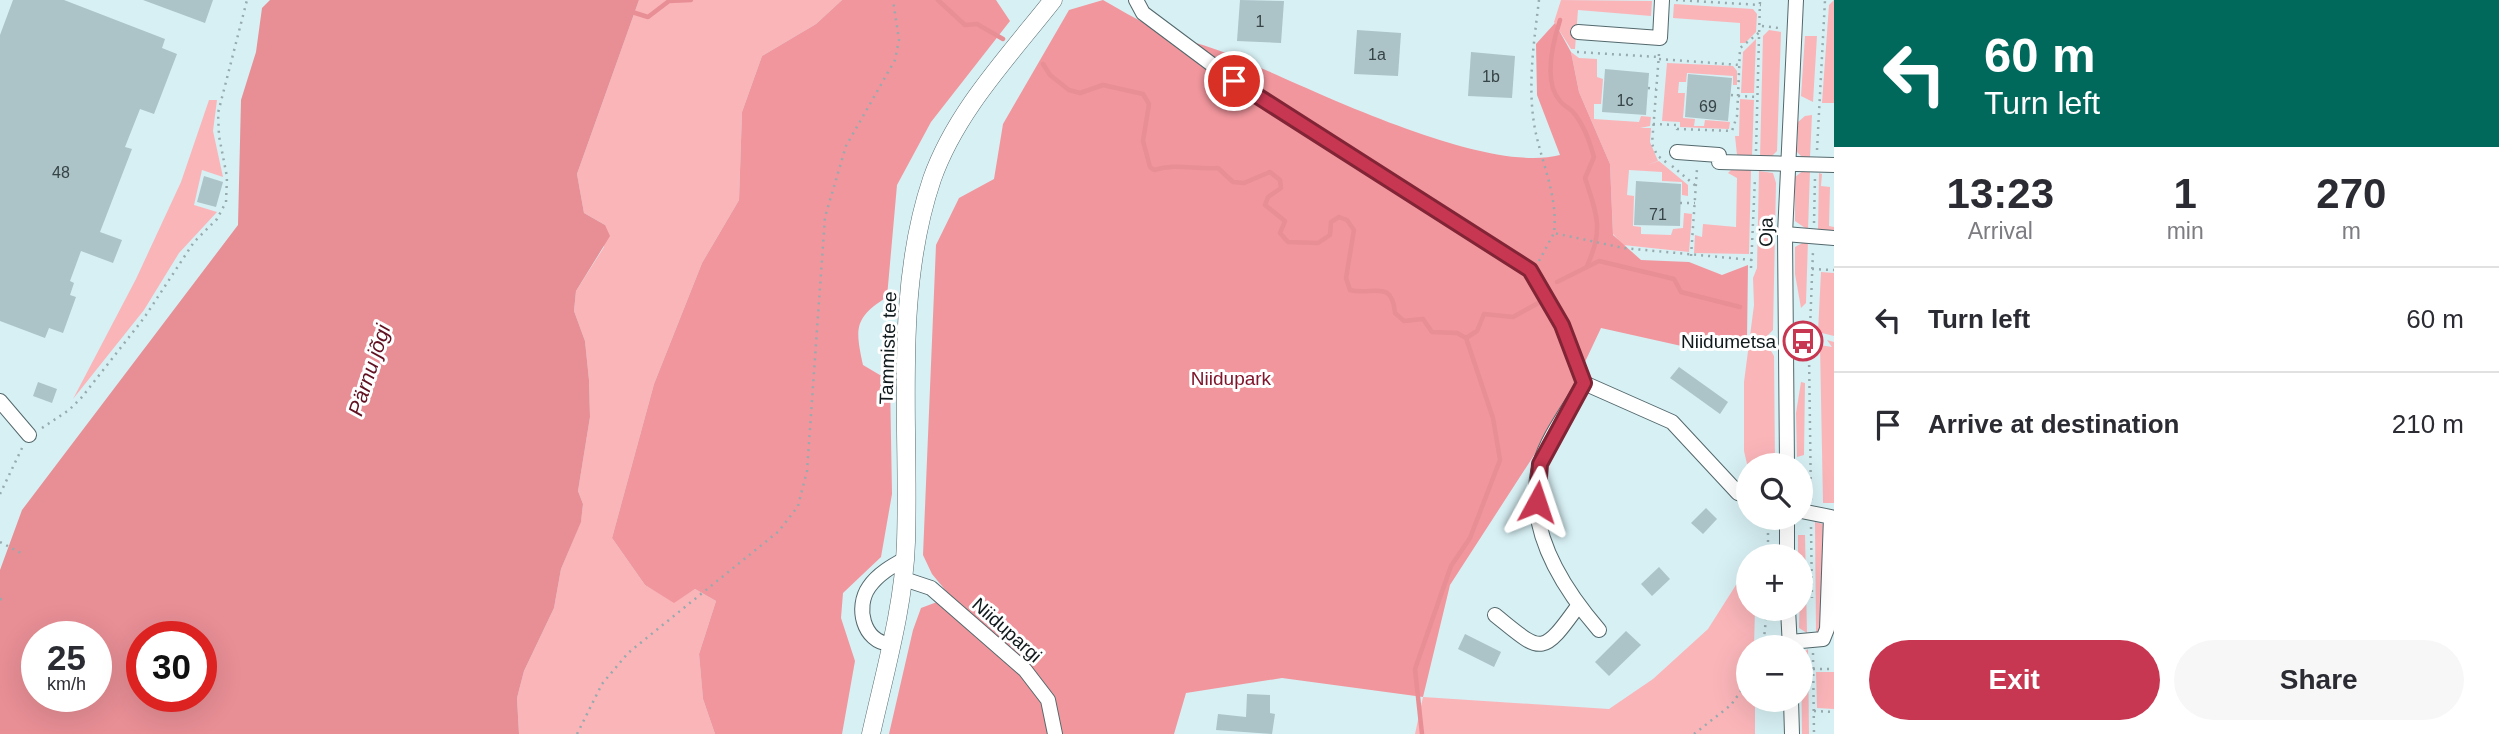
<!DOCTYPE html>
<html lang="en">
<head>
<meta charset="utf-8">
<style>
  body { margin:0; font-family:Arial,sans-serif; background:#f7f7f7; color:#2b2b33; height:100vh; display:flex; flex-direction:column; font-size:26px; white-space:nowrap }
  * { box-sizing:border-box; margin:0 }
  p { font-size:23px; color:#7c7c81 }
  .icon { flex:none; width:38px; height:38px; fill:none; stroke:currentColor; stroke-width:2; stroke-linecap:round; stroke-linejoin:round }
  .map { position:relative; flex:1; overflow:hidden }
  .drawer { display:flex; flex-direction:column; background:#fff; width:665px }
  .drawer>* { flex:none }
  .hud { background:#00695c; color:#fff; overflow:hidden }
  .tools { position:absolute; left:1736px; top:453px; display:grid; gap:14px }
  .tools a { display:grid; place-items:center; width:77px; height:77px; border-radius:50%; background:#fff; box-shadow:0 7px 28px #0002; font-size:35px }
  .speed { position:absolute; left:21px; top:621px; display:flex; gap:14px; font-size:35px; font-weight:700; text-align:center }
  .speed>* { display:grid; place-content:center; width:91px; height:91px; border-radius:50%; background:#fff; box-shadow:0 7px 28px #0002; line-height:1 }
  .speed small { font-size:18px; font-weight:400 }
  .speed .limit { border:10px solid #d22; background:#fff; color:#111 }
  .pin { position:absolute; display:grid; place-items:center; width:60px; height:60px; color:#fff; margin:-30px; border:4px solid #fff; border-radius:50%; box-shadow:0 2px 7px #0007 }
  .me { position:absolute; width:77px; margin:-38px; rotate:5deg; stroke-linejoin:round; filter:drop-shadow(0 0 5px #0008) }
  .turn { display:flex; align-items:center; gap:24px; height:147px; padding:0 35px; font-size:32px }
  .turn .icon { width:91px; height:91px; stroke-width:2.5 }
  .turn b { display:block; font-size:49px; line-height:60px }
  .eta { display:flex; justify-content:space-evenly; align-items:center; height:119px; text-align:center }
  .eta b { font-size:42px; font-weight:800; line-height:49px }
  .cta { display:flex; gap:14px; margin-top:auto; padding:14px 35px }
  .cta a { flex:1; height:80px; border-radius:42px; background:#c73751; color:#fff; font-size:28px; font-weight:800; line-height:80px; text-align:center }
  .cta a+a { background:#f7f7f7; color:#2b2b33 }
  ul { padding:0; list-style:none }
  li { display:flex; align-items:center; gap:21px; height:105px; padding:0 35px; border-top:2px solid #e1e1e2 }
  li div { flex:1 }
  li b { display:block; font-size:26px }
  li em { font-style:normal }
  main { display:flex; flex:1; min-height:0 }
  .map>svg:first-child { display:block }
  .green { fill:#fab5b9 }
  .forest { fill:#f1969d }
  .water { fill:#e88e95; fill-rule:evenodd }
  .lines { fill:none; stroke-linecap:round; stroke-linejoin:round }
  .stream { stroke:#e88e95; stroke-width:4.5 }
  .building { fill:#acc3c8 }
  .minor-casing { stroke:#53686c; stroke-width:16 }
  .major-casing { stroke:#53686c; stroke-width:19 }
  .path { stroke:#97abae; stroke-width:2.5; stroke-dasharray:2 5; stroke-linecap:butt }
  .minor { stroke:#fff; stroke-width:14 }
  .major { stroke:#fff; stroke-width:18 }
  .route-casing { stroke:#812435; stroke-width:18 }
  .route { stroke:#c73751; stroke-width:12 }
  .labels { text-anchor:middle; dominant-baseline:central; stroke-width:6; stroke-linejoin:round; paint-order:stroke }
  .number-label { font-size:16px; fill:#374446 }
  .street-label { font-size:19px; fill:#10191b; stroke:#fff }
  .poi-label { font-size:19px; fill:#10191b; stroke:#fff; text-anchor:end }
  .park-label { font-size:19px; fill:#80162c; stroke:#fff }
  .water-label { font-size:21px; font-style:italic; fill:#601020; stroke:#fff }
</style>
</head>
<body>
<main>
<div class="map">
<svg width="1834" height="734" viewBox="0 0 1834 734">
  <rect width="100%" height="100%" fill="#d7f0f4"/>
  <g class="green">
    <polygon points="639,0 842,0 816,24 762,56 742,112 739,200 702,263 654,384 612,538 645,585 674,602 695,589 716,601 699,654 703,699 715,734 519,734 517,698 524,671 554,608 561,569 581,521 583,504 578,491 590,417 589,380 585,341 574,311 576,291 604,247 605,225 584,213 577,174"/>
    <polygon points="1561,0 1652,1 1651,16 1578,10 1575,49 1571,49 1554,22"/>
    <polygon points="1834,0 1834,103 1822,103 1829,5"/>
    <polygon points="1674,4 1753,9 1757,14 1756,32 1745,43 1740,43 1740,23 1673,18"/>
    <polygon points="1769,30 1781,32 1777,151 1770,158 1760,157 1763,36"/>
    <polygon points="1805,36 1817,36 1813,102 1801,96"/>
    <polygon points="1756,39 1754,93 1741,93 1743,52"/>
    <polygon points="1571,52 1579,58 1597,59 1597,77 1603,79 1601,104 1594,104 1594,119 1639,122 1641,116 1651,117 1650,126 1640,128 1651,128 1650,142 1658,161 1647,165 1659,161 1688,185 1688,196 1682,195 1682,182 1662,181 1662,172 1629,170 1627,195 1634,196 1633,226 1641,227 1641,234 1671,235 1673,229 1683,228 1684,213 1692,214 1689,252 1623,245 1613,234 1610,164 1579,92"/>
    <polygon points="1667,63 1733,66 1737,71 1737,85 1733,85 1733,76 1687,73 1686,82 1679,82 1678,93 1685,93 1683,118 1695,119 1694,126 1704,126 1705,120 1730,122 1729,129 1680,127 1680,122 1662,121"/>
    <polygon points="1740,99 1754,100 1752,156 1737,155 1735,136 1739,136"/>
    <polygon points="209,100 217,100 213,131 223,177 202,170 194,205 217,212 179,253 144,310 73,399 136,279 181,182"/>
    <polygon points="1812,115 1810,158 1804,159 1797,152 1798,122 1805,116"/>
    <polygon points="1733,168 1751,170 1749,254 1694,253 1695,235 1702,237 1703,224 1736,227 1737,178 1728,173"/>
    <polygon points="1804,170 1810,171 1808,230 1795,221 1795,177"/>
    <polygon points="1759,171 1773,173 1776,183 1773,330 1763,340 1763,348 1771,351 1774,356 1775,465 1748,468 1744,451 1744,382 1754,305 1753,278 1757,268"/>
    <polygon points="1819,173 1822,174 1821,186 1830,187 1829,226 1834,227 1834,232 1818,231"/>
    <polygon points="1808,240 1806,303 1801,308 1795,274 1795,247"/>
    <polygon points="1821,272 1834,273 1834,336 1818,332"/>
    <polygon points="1827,340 1834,342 1834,503 1823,503 1820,345 1832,347"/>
    <polygon points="1801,382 1805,383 1804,455 1797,457 1796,413"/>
    <polygon points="1815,522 1823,524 1826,531 1819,629 1816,633"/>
    <polygon points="1798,535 1805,535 1807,633 1799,628 1801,556 1798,556"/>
    <polygon points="1748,566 1748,609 1755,609 1754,647 1748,648 1748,700 1755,700 1755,734 1415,734 1423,697 1609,709 1653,679 1708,629"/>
    <polygon points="1808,649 1809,734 1802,734 1801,655"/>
    <polygon points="1816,672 1834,672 1834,709 1817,708"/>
  </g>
  <g class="forest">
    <path d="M842,0H996L1010,21L931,122L897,185L887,297C854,318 855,328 863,365L890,381L892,494L881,557L843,593L841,618L855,661L842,734H715L703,699L699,654L716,601L695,589L674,603L645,585L612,538L654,384L702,263L739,200L742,112L762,56L816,24Z"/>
    <path d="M1103,0C1119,9 1134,18 1150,26C1177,39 1208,45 1236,57C1311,89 1484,175 1560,155L1537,95L1536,44L1555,23L1571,52L1579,92L1610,164L1613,235L1641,260L1689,262L1722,275L1748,265L1747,339L1686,347L1601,328L1560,415L1450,585L1423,697L1282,678L1186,693L1174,734H889L913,630L921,608L937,602L947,592L932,574L923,555L936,245L959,198L994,179L1003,124L1069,10Z"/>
  </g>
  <path class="water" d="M270,0H639L577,174L584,213L605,225L610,236L576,291L574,311L585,341L589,380L590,417L578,491L583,504L581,522L561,569L554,608L524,671L517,698L519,734H0V570L22,510L238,225L241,100L256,52L262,8ZM37,637H96V696H37ZM142,637H201V696H142Z"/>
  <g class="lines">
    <g class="stream">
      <polyline points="938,0 965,25 977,24 1003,39"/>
      <polyline points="632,12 648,17 669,1 691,0"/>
      <path d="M1560,20C1553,42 1543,82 1560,101C1563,105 1569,108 1573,112C1584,125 1589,140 1594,157L1585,178C1597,215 1604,229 1587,266"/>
      <path d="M1043,64L1050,75L1069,90L1080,93L1103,85L1143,94L1149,104L1143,141L1150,167L1154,170C1176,163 1196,170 1218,168L1233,182L1244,183L1270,172L1280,180L1281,188L1268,197L1265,205L1285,221L1280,233L1288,242L1318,243L1330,235L1331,222L1339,217L1347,220L1354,230L1346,278L1350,290C1372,296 1392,278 1395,313L1404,321L1423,319L1432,332L1457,333L1466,338L1477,331L1484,314L1513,317L1542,301"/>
      <polyline points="1557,282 1599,261 1674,279 1681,292 1740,307"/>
      <polyline points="1422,734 1415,669 1451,566 1470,538 1500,460 1493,418 1466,338"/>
    </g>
  </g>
  <g class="building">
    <polygon points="13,0 64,0 165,39 162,48 177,54 154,114 140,109 125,147 132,149 100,232 122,240 113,263 81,251 70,281 74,283 70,295 76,297 63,333 49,328 45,338 0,321 0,35"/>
    <polygon points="143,0 213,0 205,23"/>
    <polygon points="1240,0 1284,1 1281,43 1237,41"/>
    <polygon points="1357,30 1401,33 1398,76 1354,74"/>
    <polygon points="1471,52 1515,56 1512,98 1468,96"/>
    <polygon points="1605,69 1649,73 1646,115 1602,112"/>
    <polygon points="1688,74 1732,78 1728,121 1685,117"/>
    <polygon points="204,176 223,182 216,207 197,202"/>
    <polygon points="1636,181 1681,184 1680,226 1634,225"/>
    <polygon points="1679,367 1728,402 1720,414 1670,378"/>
    <polygon points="38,382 57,389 52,403 33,396"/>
    <polygon points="1706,508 1717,519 1703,534 1691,523"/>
    <polygon points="1659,567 1670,579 1652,596 1641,584"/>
    <polygon points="1626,631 1641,645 1609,676 1595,662"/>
    <polygon points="1465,634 1501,652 1494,667 1458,649"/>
    <polygon points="1247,694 1270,695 1270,713 1275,714 1272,734 1216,730 1218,714 1246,717"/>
  </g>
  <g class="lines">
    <defs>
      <g id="minor">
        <polyline points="1136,0 1143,13 1234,81 1530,270 1562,325 1584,383"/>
        <polyline points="1578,32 1660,38 1662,0"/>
        <polyline points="1677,152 1719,155 1719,162 1834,165"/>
        <polyline points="1785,234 1834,238"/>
        <polyline points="0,401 29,435"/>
        <polyline points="1787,466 1785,234 1796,0"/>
        <polyline points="1787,518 1787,556"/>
        <polyline points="904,579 931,588 1025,670 1048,700 1055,734"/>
        <polyline points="1788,609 1790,648"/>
        <path d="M1495,615C1541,652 1541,658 1578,606"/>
        <path d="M1599,630C1561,586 1523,525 1540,464C1548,436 1570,408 1584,383L1672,422L1738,493L1748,496"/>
        <polyline points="1790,642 1823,639 1827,629 1831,517 1801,511"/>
        <path d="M890,644C863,642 855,607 869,587C878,574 892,566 905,559"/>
        <polyline points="1791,700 1792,734"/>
      </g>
      <path id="major" d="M871,734C885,671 904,606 906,542C910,422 893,294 932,179C956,111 1009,56 1053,0"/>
    </defs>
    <use href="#minor" class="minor-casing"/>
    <use href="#major" class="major-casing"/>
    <g class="path">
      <path d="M1539,0C1534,42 1527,87 1535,129C1542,165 1558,195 1554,233L1623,248L1752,260"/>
      <polyline points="1676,0 1761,5"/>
      <polyline points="1762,26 1779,28"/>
      <polyline points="1577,52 1659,57"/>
      <polyline points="1659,54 1652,144 1657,155 1667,163"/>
      <polyline points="1659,59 1740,65"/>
      <polyline points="1648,88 1656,89"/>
      <polyline points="1731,95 1738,96 1740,48 1761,31"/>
      <polyline points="1653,124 1677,125 1677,129 1732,131 1737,116 1738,96 1759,97"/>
      <polyline points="1817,150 1825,0"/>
      <polyline points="1756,151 1760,0"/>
      <polyline points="1672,166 1696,186"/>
      <polyline points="1680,203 1695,203"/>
      <polyline points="1814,223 1815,177"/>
      <polyline points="1691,256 1697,169"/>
      <polyline points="1539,261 1554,233"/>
      <polyline points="1751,268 1755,178"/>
      <polyline points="1812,269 1834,270"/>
      <polyline points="42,428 69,410 82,397 144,318 194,242 217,219 226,202 227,177 219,136 218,113 247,0"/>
      <polyline points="0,494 23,446"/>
      <polyline points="1811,500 1809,354 1813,251"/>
      <polyline points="1811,527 1812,598"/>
      <polyline points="0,542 21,553"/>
      <polyline points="1768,556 1768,529"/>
      <polyline points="0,599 6,600"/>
      <polyline points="1763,648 1767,609"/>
      <polyline points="1813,653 1814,734"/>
      <polyline points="1813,669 1834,669"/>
      <polyline points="1814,711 1834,712"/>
      <polyline points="577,734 602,684 628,653 779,531 798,506 807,471 825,217 846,146 895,60 899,40 893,0"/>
      <polyline points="1694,734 1731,705 1748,681"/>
    </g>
    <use href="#minor" class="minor"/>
    <use href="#major" class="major"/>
  </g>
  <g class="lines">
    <defs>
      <polyline id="route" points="1234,81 1530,270 1562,325 1584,383 1540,464 1537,502"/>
    </defs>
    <use href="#route" class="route-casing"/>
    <use href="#route" class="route"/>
  </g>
  <defs>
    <symbol id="bus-ring" viewBox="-11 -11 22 22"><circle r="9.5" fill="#fff" stroke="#c73751" stroke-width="1.5"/><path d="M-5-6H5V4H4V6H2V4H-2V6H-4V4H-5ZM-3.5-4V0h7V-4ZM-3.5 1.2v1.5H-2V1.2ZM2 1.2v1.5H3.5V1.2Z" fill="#c73751"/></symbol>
  </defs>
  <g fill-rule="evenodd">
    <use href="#bus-ring" x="1781" y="319" width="44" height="44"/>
  </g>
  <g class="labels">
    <g class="number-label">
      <text x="1260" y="21">1</text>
      <text x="1377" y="54">1a</text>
      <text x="1491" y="76">1b</text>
      <text x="1625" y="100">1c</text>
      <text x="1708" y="106">69</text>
      <text x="61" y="172">48</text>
      <text x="1658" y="214">71</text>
    </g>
    <g class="street-label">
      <text transform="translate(1766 232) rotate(-89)">Oja</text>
      <text transform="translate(888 348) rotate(-88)">Tammiste tee</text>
      <text transform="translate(1007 630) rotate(42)">Niidupargi</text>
    </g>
    <g class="poi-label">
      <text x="1776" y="341">Niidumetsa</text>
    </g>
    <g class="park-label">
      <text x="1231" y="378">Niidupark</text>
    </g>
    <g class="water-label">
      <text transform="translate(369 370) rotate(-72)">Pärnu jõgi</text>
    </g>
  </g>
</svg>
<div class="tools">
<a><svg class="icon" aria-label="search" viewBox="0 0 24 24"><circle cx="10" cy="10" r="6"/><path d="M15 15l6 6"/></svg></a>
<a>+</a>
<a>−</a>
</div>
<div class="speed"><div>25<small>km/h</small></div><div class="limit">30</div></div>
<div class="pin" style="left:1234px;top:81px;background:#d93025"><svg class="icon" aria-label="arrive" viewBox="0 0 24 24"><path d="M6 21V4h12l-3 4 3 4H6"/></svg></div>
<svg class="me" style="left:1537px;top:502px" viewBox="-20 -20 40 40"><path d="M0-17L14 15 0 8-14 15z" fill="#c73751" stroke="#fff" stroke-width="4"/></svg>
</div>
<section class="drawer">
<div class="hud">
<div class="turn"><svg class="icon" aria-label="left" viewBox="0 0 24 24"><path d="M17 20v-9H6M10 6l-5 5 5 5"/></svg><div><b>60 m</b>Turn left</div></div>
</div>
<div class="eta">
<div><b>13:23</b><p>Arrival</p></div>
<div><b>1</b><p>min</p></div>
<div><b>270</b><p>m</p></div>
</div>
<ul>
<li><svg class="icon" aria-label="left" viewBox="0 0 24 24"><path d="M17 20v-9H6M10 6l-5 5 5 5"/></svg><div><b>Turn left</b></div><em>60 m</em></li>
<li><svg class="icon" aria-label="arrive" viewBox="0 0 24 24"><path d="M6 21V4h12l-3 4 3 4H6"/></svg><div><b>Arrive at destination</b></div><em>210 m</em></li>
</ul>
<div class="cta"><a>Exit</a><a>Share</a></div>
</section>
</main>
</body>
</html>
